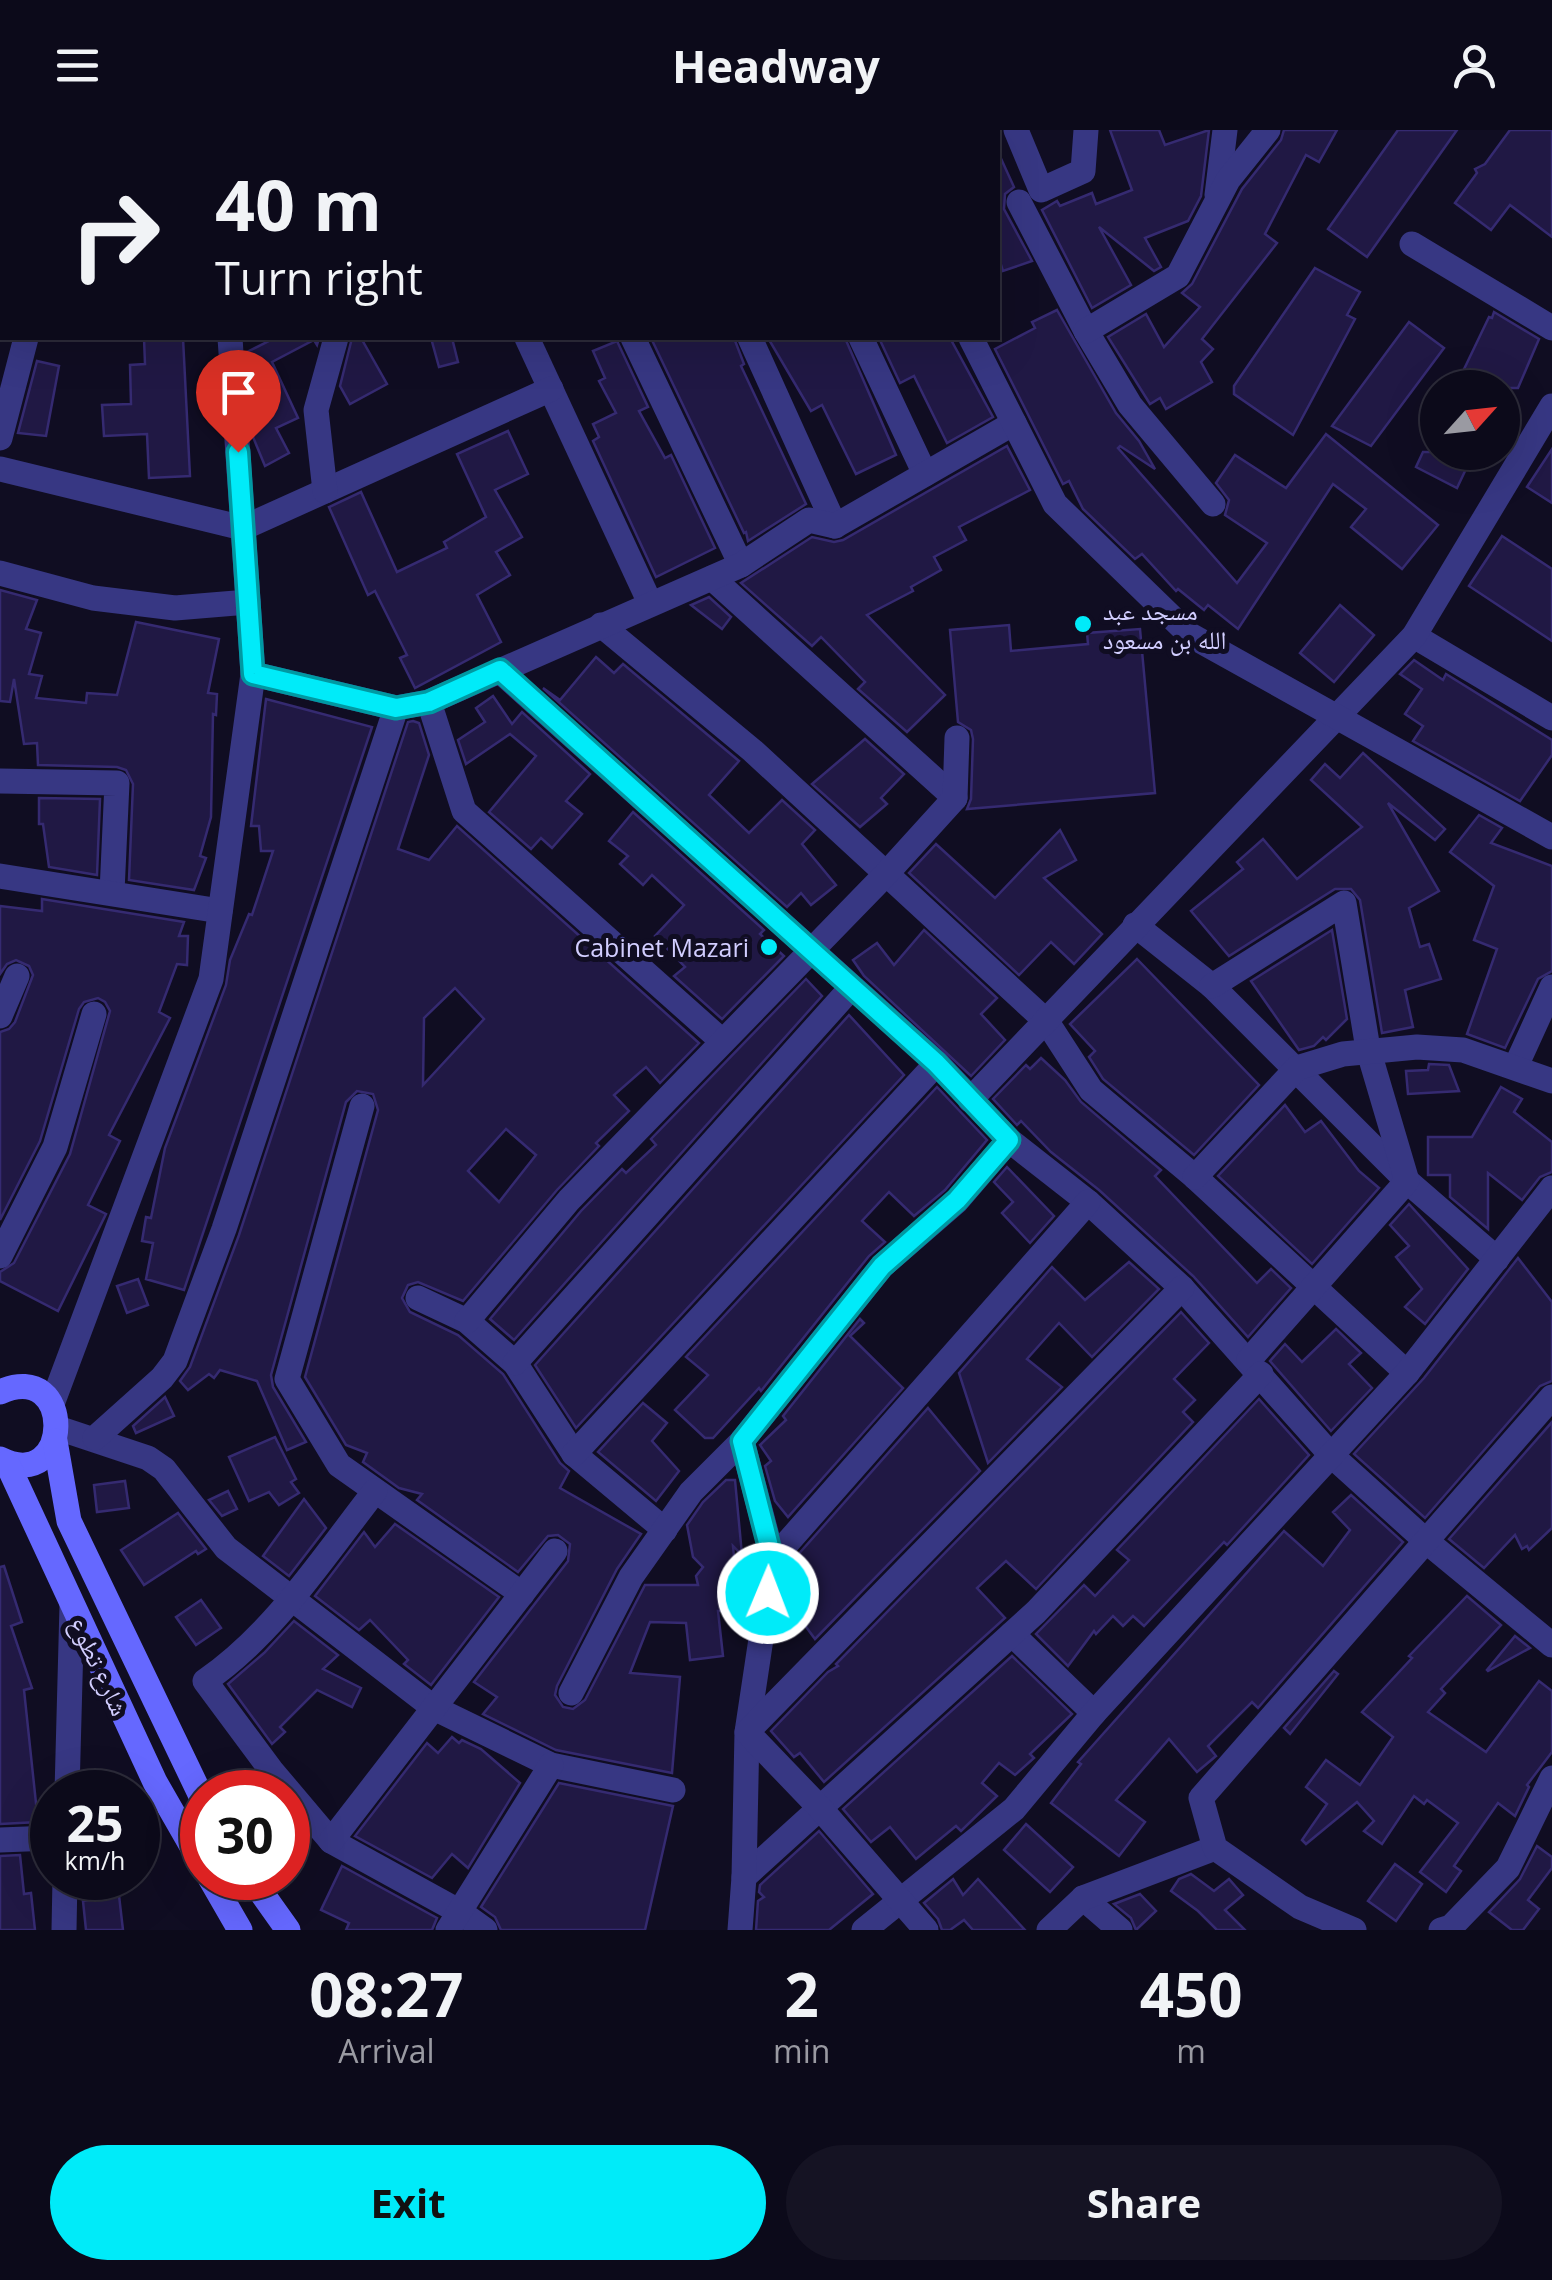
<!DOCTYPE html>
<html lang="en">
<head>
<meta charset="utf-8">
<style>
  body { margin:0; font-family:"Open Sans","Noto Naskh Arabic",sans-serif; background:#151323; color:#f1f3f6; height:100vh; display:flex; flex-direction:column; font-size:38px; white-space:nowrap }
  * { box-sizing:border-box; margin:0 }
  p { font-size:32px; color:#9a9aa2 }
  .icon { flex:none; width:55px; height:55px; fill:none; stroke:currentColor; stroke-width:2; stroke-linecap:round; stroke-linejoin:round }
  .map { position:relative; height:1800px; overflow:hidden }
  .details { display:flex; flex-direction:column; background:#0c0a1a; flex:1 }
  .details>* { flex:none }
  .top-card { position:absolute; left:0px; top:0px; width:1000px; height:210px; box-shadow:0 10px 40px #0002,0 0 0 2px #2c2b39; background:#0c0a1a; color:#f1f3f6; overflow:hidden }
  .needle { width:65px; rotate:63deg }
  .buttons { position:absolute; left:1420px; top:240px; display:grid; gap:20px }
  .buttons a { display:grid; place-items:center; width:100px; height:100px; border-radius:50%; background:#0c0a1a; box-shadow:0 10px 40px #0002,0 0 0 2px #2c2b39; font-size:50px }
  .speed { position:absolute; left:30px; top:1640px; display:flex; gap:20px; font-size:50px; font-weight:700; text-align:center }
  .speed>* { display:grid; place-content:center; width:130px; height:130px; border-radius:50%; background:#0c0a1a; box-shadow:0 10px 40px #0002,0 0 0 2px #2c2b39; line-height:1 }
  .speed small { font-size:25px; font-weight:400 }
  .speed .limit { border:15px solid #d22; background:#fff; color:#111 }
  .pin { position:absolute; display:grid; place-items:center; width:85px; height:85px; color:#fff; margin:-102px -42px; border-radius:50% 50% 50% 0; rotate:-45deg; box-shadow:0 0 10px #0007 }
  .pin .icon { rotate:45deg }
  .me { position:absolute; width:110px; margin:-55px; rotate:1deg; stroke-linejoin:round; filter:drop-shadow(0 0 8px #0008) }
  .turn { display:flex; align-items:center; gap:35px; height:210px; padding:0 50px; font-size:45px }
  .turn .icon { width:130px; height:130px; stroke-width:2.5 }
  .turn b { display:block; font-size:70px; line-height:85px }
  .eta { display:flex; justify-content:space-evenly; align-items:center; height:170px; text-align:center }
  .eta b { font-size:60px; font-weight:700; line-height:70px }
  .button { display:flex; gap:20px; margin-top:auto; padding:20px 50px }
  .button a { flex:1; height:115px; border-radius:60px; background:#00ebf9; color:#111; font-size:40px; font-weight:700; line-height:115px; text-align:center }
  .button a+a { background:#151323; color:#f1f3f6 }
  header { display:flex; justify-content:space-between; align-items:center; height:130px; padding:0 50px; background:#0c0a1a; font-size:45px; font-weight:700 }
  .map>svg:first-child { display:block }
  .building { fill:#201844; stroke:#352a71; stroke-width:2.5; fill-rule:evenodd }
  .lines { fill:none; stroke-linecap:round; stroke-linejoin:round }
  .minor { stroke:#373783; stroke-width:25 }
  .tertiary { stroke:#373783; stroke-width:25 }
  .secondary { stroke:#6568ff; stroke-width:25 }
  .route-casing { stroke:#0099a2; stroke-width:25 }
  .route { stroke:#00ebf9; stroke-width:18 }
  .poi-dot { fill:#00ebf9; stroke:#100d22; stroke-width:4 }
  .labels { text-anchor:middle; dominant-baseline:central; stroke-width:10; stroke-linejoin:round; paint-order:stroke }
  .poi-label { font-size:25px; fill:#d2ceff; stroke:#100d22; text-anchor:start }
  .street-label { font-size:25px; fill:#d2ceff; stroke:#100d22 }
</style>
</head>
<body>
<header><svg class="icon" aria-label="menu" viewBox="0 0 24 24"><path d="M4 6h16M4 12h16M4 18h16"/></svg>Headway<svg class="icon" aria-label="person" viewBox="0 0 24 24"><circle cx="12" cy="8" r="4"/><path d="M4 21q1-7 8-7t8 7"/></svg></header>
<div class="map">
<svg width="1552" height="1800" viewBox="0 0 1552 1800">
  <rect width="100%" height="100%" fill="#100d22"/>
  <g class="building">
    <polygon points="1110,0 1159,0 1165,15 1209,0 1201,66 1188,91 1145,108 1161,137 1154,141 1099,97 1131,155 1092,178 1042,80 1057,71 1060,76 1092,63 1096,74 1132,60"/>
    <polygon points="1284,0 1337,0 1319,32 1306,25 1265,104 1277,113 1202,209 1213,219 1201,232 1212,252 1166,279 1160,268 1150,274 1108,207 1146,184 1164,217 1200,177 1182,163 1192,154 1242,59 1281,10"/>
    <polygon points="1398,0 1457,0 1367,127 1328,99"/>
    <polygon points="1510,0 1552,0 1552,107 1510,75 1491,100 1455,73 1477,43 1475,39 1485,34"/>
    <polygon points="998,22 1014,57 1005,64 1004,79 1032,131 1003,141 998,125"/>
    <polygon points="1315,138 1360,162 1347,185 1355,189 1293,305 1234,264 1234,256"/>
    <polygon points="1057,180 1116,283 1139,311 1155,339 1120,316 1118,318 1237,453 1267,413 1225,385 1229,370 1216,353 1235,325 1286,358 1326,304 1438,395 1402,439 1351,397 1366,379 1333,354 1238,499 1208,475 1204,480 1178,459 1176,461 1142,424 1135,429 1083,379 1069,351 1063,354 995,219 1035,198 1032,192"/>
    <polygon points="1494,182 1539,209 1518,258 1455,258 1489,187 1492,188"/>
    <polygon points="1409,192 1444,218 1371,316 1332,296"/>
    <polygon points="144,208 183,208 190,346 149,348 147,304 104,306 102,275 131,274 130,235 145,234"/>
    <polygon points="275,208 319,208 317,215 314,210 272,232 298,288 276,298 289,323 265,336 253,307 247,222"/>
    <polygon points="352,208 361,208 387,254 350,274 340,256"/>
    <polygon points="431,208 452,208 458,232 439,237"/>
    <polygon points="651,208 734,208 744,234 741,236 806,374 748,411 746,402 744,403"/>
    <polygon points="768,208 845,208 896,325 856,344 822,275 811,281"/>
    <polygon points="879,208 950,208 993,287 947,313 914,246 900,253"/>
    <polygon points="617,211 648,277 639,281 665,328 671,325 715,418 656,447 593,311 599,307 593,294 616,283 599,251 605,248 593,221"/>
    <polygon points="37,231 59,236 46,306 18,303"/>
    <polygon points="508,301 528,344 495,360 522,407 496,422 510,445 477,465 501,512 415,558 400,528 407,525 375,461 368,465 329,377 361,362 397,442 447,418 444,412 486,387 457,324"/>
    <polygon points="1007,316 1030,360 959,397 966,410 934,427 941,440 911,457 913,461 867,485 945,565 907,602 858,559 865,552 821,507 812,516 741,453 812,407 834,412 843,410"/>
    <polygon points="1552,319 1552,373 1527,357"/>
    <polygon points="1423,322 1474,322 1457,358 1416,337"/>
    <polygon points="1502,406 1552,439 1552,511 1469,456"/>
    <polygon points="0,460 37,470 26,499 41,503 29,544 42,546 36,568 86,573 87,563 117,565 136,492 219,509 208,563 217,564 216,585 213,584 211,687 200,726 206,728 194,760 129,750 133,654 126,640 117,637 38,635 37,613 24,614 14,549 10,572 0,571"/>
    <polygon points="709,467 731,487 722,499 691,475"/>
    <polygon points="1340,475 1374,505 1334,552 1300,523"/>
    <polygon points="1009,495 1011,521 1088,514 1087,503 1140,499 1155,663 967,679 971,669 973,609 971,600 958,592 950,500"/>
    <polygon points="596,527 614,543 623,534 739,631 709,665 749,703 782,670 815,700 802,714 836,755 811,775 801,763 787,777 543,558 560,570"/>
    <polygon points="1414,530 1443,550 1446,544 1552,610 1552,625 1520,671 1413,611 1423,596 1405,584 1422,559 1400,544"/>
    <polygon points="493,566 512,594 522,582 590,644 566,671 582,684 552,718 541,708 531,719 489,682 536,626 510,604 466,634 458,610 485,592 476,578"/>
    <polygon points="266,569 372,597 184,1160 146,1149 153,1113 142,1111 146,1087 151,1088 165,1018 226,855 230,830 249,784 252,785 273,721 261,721 259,696 251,696"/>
    <path d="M413,591L419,593L429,625L398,719L429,730L457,696L699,913L660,953L646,937L614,965L629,981L596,1013L599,1016L557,1060L463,1171L418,1152L408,1155L402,1168L410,1182L458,1205L503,1244L560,1333L569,1341L560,1358L641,1404L617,1439L557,1556L555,1565L563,1577L573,1579L585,1570L645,1455H698L696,1446L703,1437L693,1427L687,1395L703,1372L726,1350H735L742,1425L733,1416L739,1480L718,1481L723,1526L690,1530L686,1493L650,1492L630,1543L680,1547L672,1643L556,1620L483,1584L497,1567L474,1552L568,1431L570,1414L558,1405L548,1406L518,1442L417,1370L422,1364L399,1358L363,1332L367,1323L346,1315L305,1247L378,980L373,964L357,961L346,972L271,1245L273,1257L306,1312L287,1320L257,1251L220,1240L214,1248L209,1244L188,1260L180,1251L190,1237L239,1105L408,592ZM455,858L484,889L423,955L424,888ZM506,999L536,1025L499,1072L468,1041Z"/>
    <polygon points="865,609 904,644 881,668 887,674 860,697 812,654"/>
    <polygon points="1363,623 1445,699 1435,710 1388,673 1439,761 1409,778 1420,817 1429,814 1441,849 1405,860 1413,897 1382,903 1360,770 1351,759 1335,759 1229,826 1191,781 1243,739 1237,732 1263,709 1297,749 1362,697 1311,650 1325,634 1340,648"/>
    <polygon points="39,668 100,669 97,745 49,737 43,694 39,694"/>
    <polygon points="633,682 764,800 760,804 784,826 722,889 674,846 685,837 655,806 684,775 652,745 643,755 620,734 628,726 609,711"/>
    <polygon points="1479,685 1502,698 1491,713 1552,736 1552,841 1538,849 1505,918 1467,904 1497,819 1474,810 1494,756 1450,722"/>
    <polygon points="1060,700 1076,730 1044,748 1102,804 1074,834 1051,812 1019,845 909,743 936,714 995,768"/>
    <polygon points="42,769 184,792 179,806 188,806 187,835 177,834 159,882 170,888 109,1005 120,1011 88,1075 106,1084 58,1181 0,1151 0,1142 14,1133 70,1024 110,881 105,872 98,868 84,872 79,879 40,1011 0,1090 0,902 9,899 15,892 33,845 29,836 16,830 7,834 0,844 0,776 42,781"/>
    <polygon points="924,800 997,868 981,884 1005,910 971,946 864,846 853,830 877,813 894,835"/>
    <polygon points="1332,800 1347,889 1326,910 1323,907 1314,916 1299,920 1251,851"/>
    <polygon points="1137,829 1259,955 1194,1025 1103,949 1089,927 1095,921 1070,894"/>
    <polygon points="806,849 822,866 514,1210 490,1189 581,1081 622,1039 626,1043 656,1015 651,1009"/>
    <polygon points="849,885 904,945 576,1298 535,1235"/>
    <polygon points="1041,928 1065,950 1081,972 1161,1040 1155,1046 1257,1153 1271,1139 1291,1158 1248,1207 1193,1146 1099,1060 1051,1022 1021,991 1017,995 993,969 1026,935 1030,939"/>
    <polygon points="1429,934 1449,935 1459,961 1408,964 1406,941 1428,940"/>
    <polygon points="937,957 987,1010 945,1060 914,1086 889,1062 862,1091 885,1112 869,1126 761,1261 759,1258 713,1308 705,1308 675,1280 708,1245 686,1227"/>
    <polygon points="1501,957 1522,969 1514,982 1552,1012 1552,1042 1540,1047 1522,1070 1488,1043 1488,1099 1450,1067 1450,1045 1428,1045 1428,1007 1472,1007"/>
    <polygon points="1285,975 1305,1002 1321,991 1359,1041 1379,1058 1312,1134 1218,1046"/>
    <polygon points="1007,1037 1054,1086 1030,1113 1002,1083 1013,1072 994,1052"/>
    <polygon points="1409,1074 1468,1139 1425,1194 1405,1177 1422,1159 1396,1127 1409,1116 1390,1095"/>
    <polygon points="1518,1128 1552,1172 1552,1251 1540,1256 1425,1388 1354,1324 1424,1248"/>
    <polygon points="1129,1132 1159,1159 1092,1227 1059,1193 1027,1229 1062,1257 988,1333 959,1243 1052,1137 1085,1170"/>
    <polygon points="138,1149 148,1175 127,1183 117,1156"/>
    <polygon points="1181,1182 1209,1213 1174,1249 1195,1270 1183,1282 1193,1292 1036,1459 1006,1431 977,1458 1005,1488 824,1652 800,1623 794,1627 771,1601 828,1542 838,1536 836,1534"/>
    <polygon points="860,1189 864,1193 850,1206 903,1258 788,1387 775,1371 765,1336 771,1331 760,1315 786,1290 783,1286"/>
    <polygon points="1336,1199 1361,1223 1349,1234 1372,1258 1331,1301 1270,1231 1285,1214 1302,1232"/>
    <polygon points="165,1267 174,1286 136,1303 133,1296"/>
    <polygon points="1259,1269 1309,1325 1227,1415 1224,1412 1144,1496 1133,1486 1123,1496 1113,1486 1096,1504 1094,1501 1068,1536 1036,1504 1084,1455 1095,1466 1129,1430 1117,1420"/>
    <polygon points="643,1273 667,1293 652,1311 679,1341 656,1371 598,1322"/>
    <polygon points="928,1278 980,1341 815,1509 784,1467 788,1436"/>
    <polygon points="1552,1292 1552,1398 1529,1420 1527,1416 1522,1419 1515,1405 1484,1438 1449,1409"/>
    <polygon points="275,1307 296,1349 291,1352 299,1363 279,1375 269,1362 249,1371 229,1327"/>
    <polygon points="125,1351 129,1378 97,1382 94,1355"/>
    <polygon points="228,1361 237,1379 222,1386 209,1370"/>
    <polygon points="1351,1365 1403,1412 1258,1578 1252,1572 1208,1616 1216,1626 1197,1642 1169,1609 1116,1670 1145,1692 1119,1726 1051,1673 1081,1634 1078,1632 1284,1401 1323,1436 1350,1400 1333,1382"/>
    <polygon points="304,1369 326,1398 289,1446 263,1426"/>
    <polygon points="178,1383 206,1419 198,1424 196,1421 144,1455 121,1420"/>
    <polygon points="395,1394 499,1467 431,1555 404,1534 408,1530 370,1490 359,1500 315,1466 364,1402 375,1417"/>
    <polygon points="4,1436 22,1492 11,1496 32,1558 24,1560 38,1692 0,1694 0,1437"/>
    <polygon points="1467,1466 1501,1495 1441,1559 1445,1563 1428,1582 1486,1622 1539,1551 1552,1561 1552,1622 1527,1655 1529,1657 1515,1686 1498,1673 1454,1736 1461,1741 1446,1762 1420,1742 1458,1693 1427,1670 1424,1674 1414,1666 1382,1714 1364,1701 1374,1691 1357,1672 1306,1714 1302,1710 1327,1674 1306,1657 1326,1630 1360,1655 1393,1607 1362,1582 1412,1528 1409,1526"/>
    <polygon points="201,1470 221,1498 196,1515 176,1487"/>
    <polygon points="294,1491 338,1525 323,1539 361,1558 352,1577 317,1560 280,1597 285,1602 272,1614 228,1554 264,1523"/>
    <polygon points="1515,1506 1530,1518 1488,1541 1487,1540"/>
    <polygon points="1012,1526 1072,1584 1030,1624 1034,1628 1015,1645 999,1633 982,1653 997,1666 961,1701 956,1696 916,1729 890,1697 871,1712 843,1679"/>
    <polygon points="1334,1541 1338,1544 1290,1604 1284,1598"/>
    <polygon points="452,1607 459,1613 462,1610 481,1619 520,1653 468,1738 452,1724 432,1748 355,1706 427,1613 438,1623"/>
    <polygon points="559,1653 673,1676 645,1800 501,1800 495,1787 481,1777"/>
    <polygon points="1026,1694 1073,1737 1050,1762 1004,1720"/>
    <polygon points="819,1701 873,1764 829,1800 756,1800 758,1771 764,1767 759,1762 760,1755"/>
    <polygon points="1537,1716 1552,1727 1552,1738 1528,1770 1539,1779 1523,1800 1512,1800 1489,1782 1520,1749"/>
    <polygon points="20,1725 24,1764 31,1763 35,1800 0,1800 0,1726"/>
    <polygon points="1395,1734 1422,1754 1396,1791 1368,1771"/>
    <polygon points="342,1736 437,1788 432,1800 346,1800 349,1793 321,1780"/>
    <polygon points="1191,1744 1214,1761 1229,1749 1243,1765 1225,1780 1245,1800 1217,1800 1198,1781 1171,1761 1179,1749"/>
    <polygon points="97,1748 117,1748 123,1800 86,1800 83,1771 99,1769"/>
    <polygon points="953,1749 963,1765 978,1749 1025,1800 973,1800 964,1790 950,1800 942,1800 938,1789 924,1773"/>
    <polygon points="1140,1764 1156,1781 1136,1800 1131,1788 1114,1774"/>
  </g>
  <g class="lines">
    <g class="minor">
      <polyline points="431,0 432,2"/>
      <polyline points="538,0 539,2"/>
      <polyline points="657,0 658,2"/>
      <polyline points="763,0 765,2"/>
      <polyline points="1016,0 1041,60 1083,41 1086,0"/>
      <polyline points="282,2 287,0"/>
      <polyline points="1217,65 1225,0"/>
      <polyline points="1019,72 1086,201 1130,275 1213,374"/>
      <polyline points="1412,114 1552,198"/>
      <polyline points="0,148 2,147"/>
      <polyline points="1086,201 1178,146 1228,50 1268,0"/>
      <polyline points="527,208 650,473"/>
      <polyline points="633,208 741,435"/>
      <polyline points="750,208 835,396"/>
      <polyline points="861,208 925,344"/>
      <polyline points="0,308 26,208"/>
      <polyline points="0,339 243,398 551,259"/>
      <polyline points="325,361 316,280 336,208"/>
      <polyline points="0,443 93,468 175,478 248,472"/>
      <polyline points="712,448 955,668"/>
      <polyline points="601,495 753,621 1047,892 1091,960 1195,1047 1407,1243"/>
      <polyline points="1414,506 1552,588"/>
      <polyline points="500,541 937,933 1009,1010 1088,1072 1182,1158 1331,1325 1426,1411 1552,1515"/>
      <polyline points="253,544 396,578 429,572 741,435 809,390 835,396 1014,293"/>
      <polyline points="429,572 464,681 722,911"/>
      <polyline points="0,651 117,653 112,762"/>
      <polyline points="0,746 220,781"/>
      <polyline points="1135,795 1212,856 1407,1051 1497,1129"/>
      <polyline points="1212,856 1344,773 1368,919 1407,1051 1249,1230"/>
      <polyline points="0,886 17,846"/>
      <polyline points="1516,936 1552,857"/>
      <polyline points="970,970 1414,506 1552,276"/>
      <polyline points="362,976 287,1249 339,1335 522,1464"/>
      <polyline points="1195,1047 1297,938 1343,924 1417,917 1463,920 1552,951"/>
      <polyline points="0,1126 55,1017 94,884"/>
      <polyline points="418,1168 467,1191 515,1233 574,1324 665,1400"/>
      <polyline points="467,1191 569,1070 886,744 955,668 957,608"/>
      <polyline points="515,1233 851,858"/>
      <polyline points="58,1298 148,1328 164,1339 226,1418 434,1578 551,1635 673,1660"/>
      <polyline points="95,1308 162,1248 175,1231 224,1099 396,578"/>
      <polyline points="574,1324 937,933"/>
      <path d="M375,1361C324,1426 274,1504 205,1551L271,1640L331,1711L460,1782L485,1800"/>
      <polyline points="773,1429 1088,1072"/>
      <polyline points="1012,1504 1094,1583"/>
      <polyline points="571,1563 631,1447 691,1362 742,1311 882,1136 957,1071 1009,1010"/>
      <polyline points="67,1662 72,1475"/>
      <polyline points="0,1710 52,1708"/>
      <polyline points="331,1711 555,1421"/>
      <polyline points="744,1747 1036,1482 1261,1244"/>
      <polyline points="1083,1768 1120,1800"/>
      <polyline points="64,1800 65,1748"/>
      <polyline points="448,1800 551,1635"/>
      <polyline points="740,1800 744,1747 747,1602 773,1429 742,1311"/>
      <polyline points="864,1800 1014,1679 1094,1583 1407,1243 1552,1058"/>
      <polyline points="926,1800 820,1678 747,1602 1182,1158"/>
      <polyline points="1049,1800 1083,1768 1215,1718"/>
      <polyline points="1354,1800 1300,1777 1215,1718 1201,1668 1552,1267"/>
      <polyline points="1441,1800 1451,1797 1508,1738 1552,1648"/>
    </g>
    <g class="tertiary">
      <polyline points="211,0 211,2"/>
      <polyline points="872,0 873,2"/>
      <polyline points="971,208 1055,374 1190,505 1552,707"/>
      <polyline points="52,1274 211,849 253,544 230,208"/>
    </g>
    <g class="secondary">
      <path d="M0,1262C76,1228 73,1365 0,1329"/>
      <polyline points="55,1311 69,1391 202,1668"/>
      <polyline points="7,1333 155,1652 202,1734"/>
      <polyline points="210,1748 240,1800"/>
      <polyline points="251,1748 288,1800"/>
    </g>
  </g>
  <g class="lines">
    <defs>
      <polyline id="route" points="238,322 253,544 396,578 429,572 500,540 936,933 1009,1010 957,1070 882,1136 742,1311 772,1428 768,1463"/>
    </defs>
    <use href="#route" class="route-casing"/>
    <use href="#route" class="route"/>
  </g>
  <g class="poi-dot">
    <circle cx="1083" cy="494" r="10"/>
    <circle cx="769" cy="817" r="10"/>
  </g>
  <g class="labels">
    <g class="poi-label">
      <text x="1103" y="480">مسجد عبد<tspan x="1103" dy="29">الله بن مسعود</tspan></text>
      <text x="749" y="817" text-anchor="end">Cabinet Mazari</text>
    </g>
    <g class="street-label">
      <text transform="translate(100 1536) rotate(65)">شارع تطوع</text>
    </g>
  </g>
</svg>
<div class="buttons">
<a><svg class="needle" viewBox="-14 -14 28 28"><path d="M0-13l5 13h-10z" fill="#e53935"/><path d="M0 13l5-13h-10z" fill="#9a9aa2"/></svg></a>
</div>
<div class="speed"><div>25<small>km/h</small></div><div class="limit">30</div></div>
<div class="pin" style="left:238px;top:322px;background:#d93025"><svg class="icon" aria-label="arrive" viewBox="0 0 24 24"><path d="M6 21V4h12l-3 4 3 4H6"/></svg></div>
<svg class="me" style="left:768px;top:1463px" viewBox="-20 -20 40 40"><circle r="17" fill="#00ebf9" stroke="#fff" stroke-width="3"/><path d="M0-11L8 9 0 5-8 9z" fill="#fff"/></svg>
<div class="top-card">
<div class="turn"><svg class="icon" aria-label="right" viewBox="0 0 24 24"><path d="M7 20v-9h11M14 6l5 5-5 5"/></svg><div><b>40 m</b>Turn right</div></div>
</div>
</div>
<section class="details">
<div class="eta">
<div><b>08:27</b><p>Arrival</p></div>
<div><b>2</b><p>min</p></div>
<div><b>450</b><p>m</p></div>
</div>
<div class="button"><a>Exit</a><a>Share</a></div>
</section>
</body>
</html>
